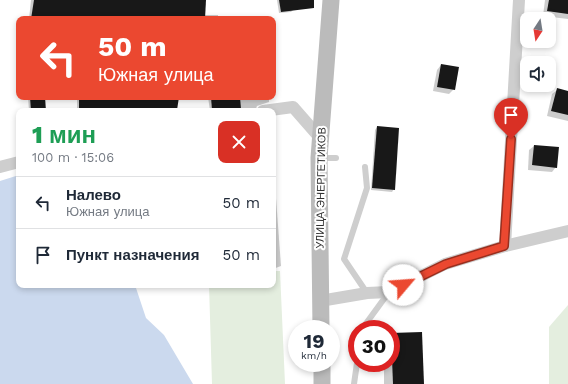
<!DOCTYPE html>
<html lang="ru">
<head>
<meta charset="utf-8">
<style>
  body { margin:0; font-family:"Work Sans",sans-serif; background:#f2f2f3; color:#1f2937; height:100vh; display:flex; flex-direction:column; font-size:15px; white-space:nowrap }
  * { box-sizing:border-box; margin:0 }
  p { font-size:13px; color:#747a83 }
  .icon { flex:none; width:22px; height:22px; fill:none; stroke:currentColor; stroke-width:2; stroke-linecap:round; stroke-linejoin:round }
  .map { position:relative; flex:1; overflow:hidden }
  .sheet { position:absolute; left:16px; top:108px; width:260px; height:180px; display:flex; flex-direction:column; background:#fff; border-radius:8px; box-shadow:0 2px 6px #0003 }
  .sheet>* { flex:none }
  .hud { position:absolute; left:16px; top:16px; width:260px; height:84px; border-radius:8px; box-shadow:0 2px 6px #0003; background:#eb4830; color:#fff; overflow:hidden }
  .needle { width:26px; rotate:192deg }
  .tools { position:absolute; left:520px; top:12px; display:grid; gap:8px }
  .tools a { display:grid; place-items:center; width:36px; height:36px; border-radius:8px; background:#fff; box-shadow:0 2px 6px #0003; font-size:20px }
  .speed { position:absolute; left:288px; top:320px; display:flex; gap:8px; font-size:20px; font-weight:700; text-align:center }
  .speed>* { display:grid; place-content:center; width:52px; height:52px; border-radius:50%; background:#fff; box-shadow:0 2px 6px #0003; line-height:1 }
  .speed small { font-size:10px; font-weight:400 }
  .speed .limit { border:6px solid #d22; background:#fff; color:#111 }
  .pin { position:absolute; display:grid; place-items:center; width:34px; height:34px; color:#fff; margin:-41px -17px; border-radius:50% 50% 50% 0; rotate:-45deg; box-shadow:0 0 4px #0007 }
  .pin .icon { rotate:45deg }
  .me { position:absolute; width:44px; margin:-22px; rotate:63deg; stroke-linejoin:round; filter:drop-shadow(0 0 3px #0008) }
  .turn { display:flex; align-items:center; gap:14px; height:84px; padding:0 16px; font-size:18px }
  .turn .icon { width:52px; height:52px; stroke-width:2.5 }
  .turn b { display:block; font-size:28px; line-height:34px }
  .round { display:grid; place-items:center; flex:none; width:42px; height:42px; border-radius:8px; background:#f2f2f3 }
  .headline { display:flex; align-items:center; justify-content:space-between; height:68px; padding:0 16px }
  h1 { font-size:24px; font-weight:800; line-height:30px; color:#1e9e55 }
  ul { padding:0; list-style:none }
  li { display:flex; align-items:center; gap:12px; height:52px; padding:0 16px; border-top:1px solid #e0e1e3 }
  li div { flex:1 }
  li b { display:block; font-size:15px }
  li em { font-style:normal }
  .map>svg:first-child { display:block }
  .green { fill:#e4eedf }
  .water { fill:#cbd9ee }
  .shadow { fill:#0003 }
  .building { fill:#181818 }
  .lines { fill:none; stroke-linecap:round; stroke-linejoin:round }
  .service { stroke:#cecece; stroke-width:6 }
  .minor { stroke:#cecece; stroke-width:12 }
  .secondary { stroke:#bbb; stroke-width:17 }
  .route-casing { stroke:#992f1f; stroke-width:10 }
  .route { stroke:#eb4830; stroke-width:7 }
  .labels { text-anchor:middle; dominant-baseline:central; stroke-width:4; stroke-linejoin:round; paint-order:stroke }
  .street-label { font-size:11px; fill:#313131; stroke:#fff }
</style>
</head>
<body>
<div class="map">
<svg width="568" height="384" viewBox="0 0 568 384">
  <rect width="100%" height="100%" fill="#fff"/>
  <g class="green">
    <polygon points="273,271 280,271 285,384 212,384 209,285 273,285"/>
    <polygon points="568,305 568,384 549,384 549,327"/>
  </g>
  <polygon class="water" points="19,175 19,285 135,285 146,318 164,335 193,384 0,384 0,181"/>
  <g class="shadow">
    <polygon points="31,0 205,0 204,15 218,15 218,19 29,19"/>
    <polygon points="277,0 292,0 293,10 291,12 279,13"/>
    <polygon points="545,0 568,0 568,19 543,16"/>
    <polygon points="441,65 454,89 449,94 433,91 437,70"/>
    <polygon points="557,90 568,92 568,121 547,116 552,94"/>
    <polygon points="28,97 44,97 45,111 29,111"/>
    <polygon points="77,97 90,97 91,111 77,111"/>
    <polygon points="103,97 178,97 176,111 108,111"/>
    <polygon points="208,97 269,97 269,102 257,106 255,111 210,111"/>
    <polygon points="377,127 394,189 392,192 371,190 375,130"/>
    <polygon points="534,146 556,167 552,172 528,170 529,150"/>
    <polygon points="273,157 281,266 273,269"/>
    <polygon points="421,333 423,384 384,384 384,370 366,371 366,363 391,363 391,334"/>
  </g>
  <g class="building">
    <polygon points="34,0 206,0 205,19 31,19"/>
    <polygon points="279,0 314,0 314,8 281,12"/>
    <polygon points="549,0 568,0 568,14 547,11"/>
    <polygon points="441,64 459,67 455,90 437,87"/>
    <polygon points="557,88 568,91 568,115 551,111"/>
    <polygon points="30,97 45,97 46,111 31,111"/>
    <polygon points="79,97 179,97 177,110 166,108 166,111 79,111"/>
    <polygon points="211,97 240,97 241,109 212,110"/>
    <polygon points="377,126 399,128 395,190 372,188"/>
    <polygon points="534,145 559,147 557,168 532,165"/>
    <polygon points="422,332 424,384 393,384 391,333"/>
  </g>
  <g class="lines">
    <g class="service">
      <polyline points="320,158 336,158"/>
      <polyline points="365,167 367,188 344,259 367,293"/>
      <polyline points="362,329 389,292"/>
      <polyline points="354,384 357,363"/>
    </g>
    <g class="minor">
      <polyline points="263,111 293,107 321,139"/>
      <polyline points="0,167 19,162"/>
      <polyline points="505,246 519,0"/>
      <polyline points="320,301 367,293 389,292 445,264 505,246 568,231"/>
    </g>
    <g class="secondary">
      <polyline points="321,329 319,158 331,0"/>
      <polyline points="322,363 322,384"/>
    </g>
  </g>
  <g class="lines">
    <defs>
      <polyline id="route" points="403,285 446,264 504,246 511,139"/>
    </defs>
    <use href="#route" class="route-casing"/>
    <use href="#route" class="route"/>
  </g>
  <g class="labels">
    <g class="street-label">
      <text transform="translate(321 188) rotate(-89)">УЛИЦА ЭНЕРГЕТИКОВ</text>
    </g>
  </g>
</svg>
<div class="tools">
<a><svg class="needle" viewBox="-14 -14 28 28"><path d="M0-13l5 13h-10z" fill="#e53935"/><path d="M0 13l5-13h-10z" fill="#747a83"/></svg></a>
<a><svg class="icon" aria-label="sound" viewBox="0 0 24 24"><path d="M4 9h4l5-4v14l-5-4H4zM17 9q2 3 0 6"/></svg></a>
</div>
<div class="speed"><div>19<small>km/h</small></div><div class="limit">30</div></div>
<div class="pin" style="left:511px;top:139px;background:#d93025"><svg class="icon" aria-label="arrive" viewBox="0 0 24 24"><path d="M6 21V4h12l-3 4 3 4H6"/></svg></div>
<svg class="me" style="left:403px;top:285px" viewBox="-20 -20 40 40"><circle r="19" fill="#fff"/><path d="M0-13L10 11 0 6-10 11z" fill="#eb4830"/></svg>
<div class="hud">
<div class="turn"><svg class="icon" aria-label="left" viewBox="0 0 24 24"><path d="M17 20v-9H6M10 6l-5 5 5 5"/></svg><div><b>50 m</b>Южная улица</div></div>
</div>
<section class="sheet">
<div class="headline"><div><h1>1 мин</h1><p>100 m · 15:06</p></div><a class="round" style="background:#d93025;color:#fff"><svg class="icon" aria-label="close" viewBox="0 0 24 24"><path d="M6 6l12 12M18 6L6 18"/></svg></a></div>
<ul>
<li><svg class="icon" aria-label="left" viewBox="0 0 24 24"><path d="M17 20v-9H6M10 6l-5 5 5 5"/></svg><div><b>Налево</b><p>Южная улица</p></div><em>50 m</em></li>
<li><svg class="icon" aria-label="arrive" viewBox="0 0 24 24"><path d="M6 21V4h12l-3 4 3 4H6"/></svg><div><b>Пункт назначения</b></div><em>50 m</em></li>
</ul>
</section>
</div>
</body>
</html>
